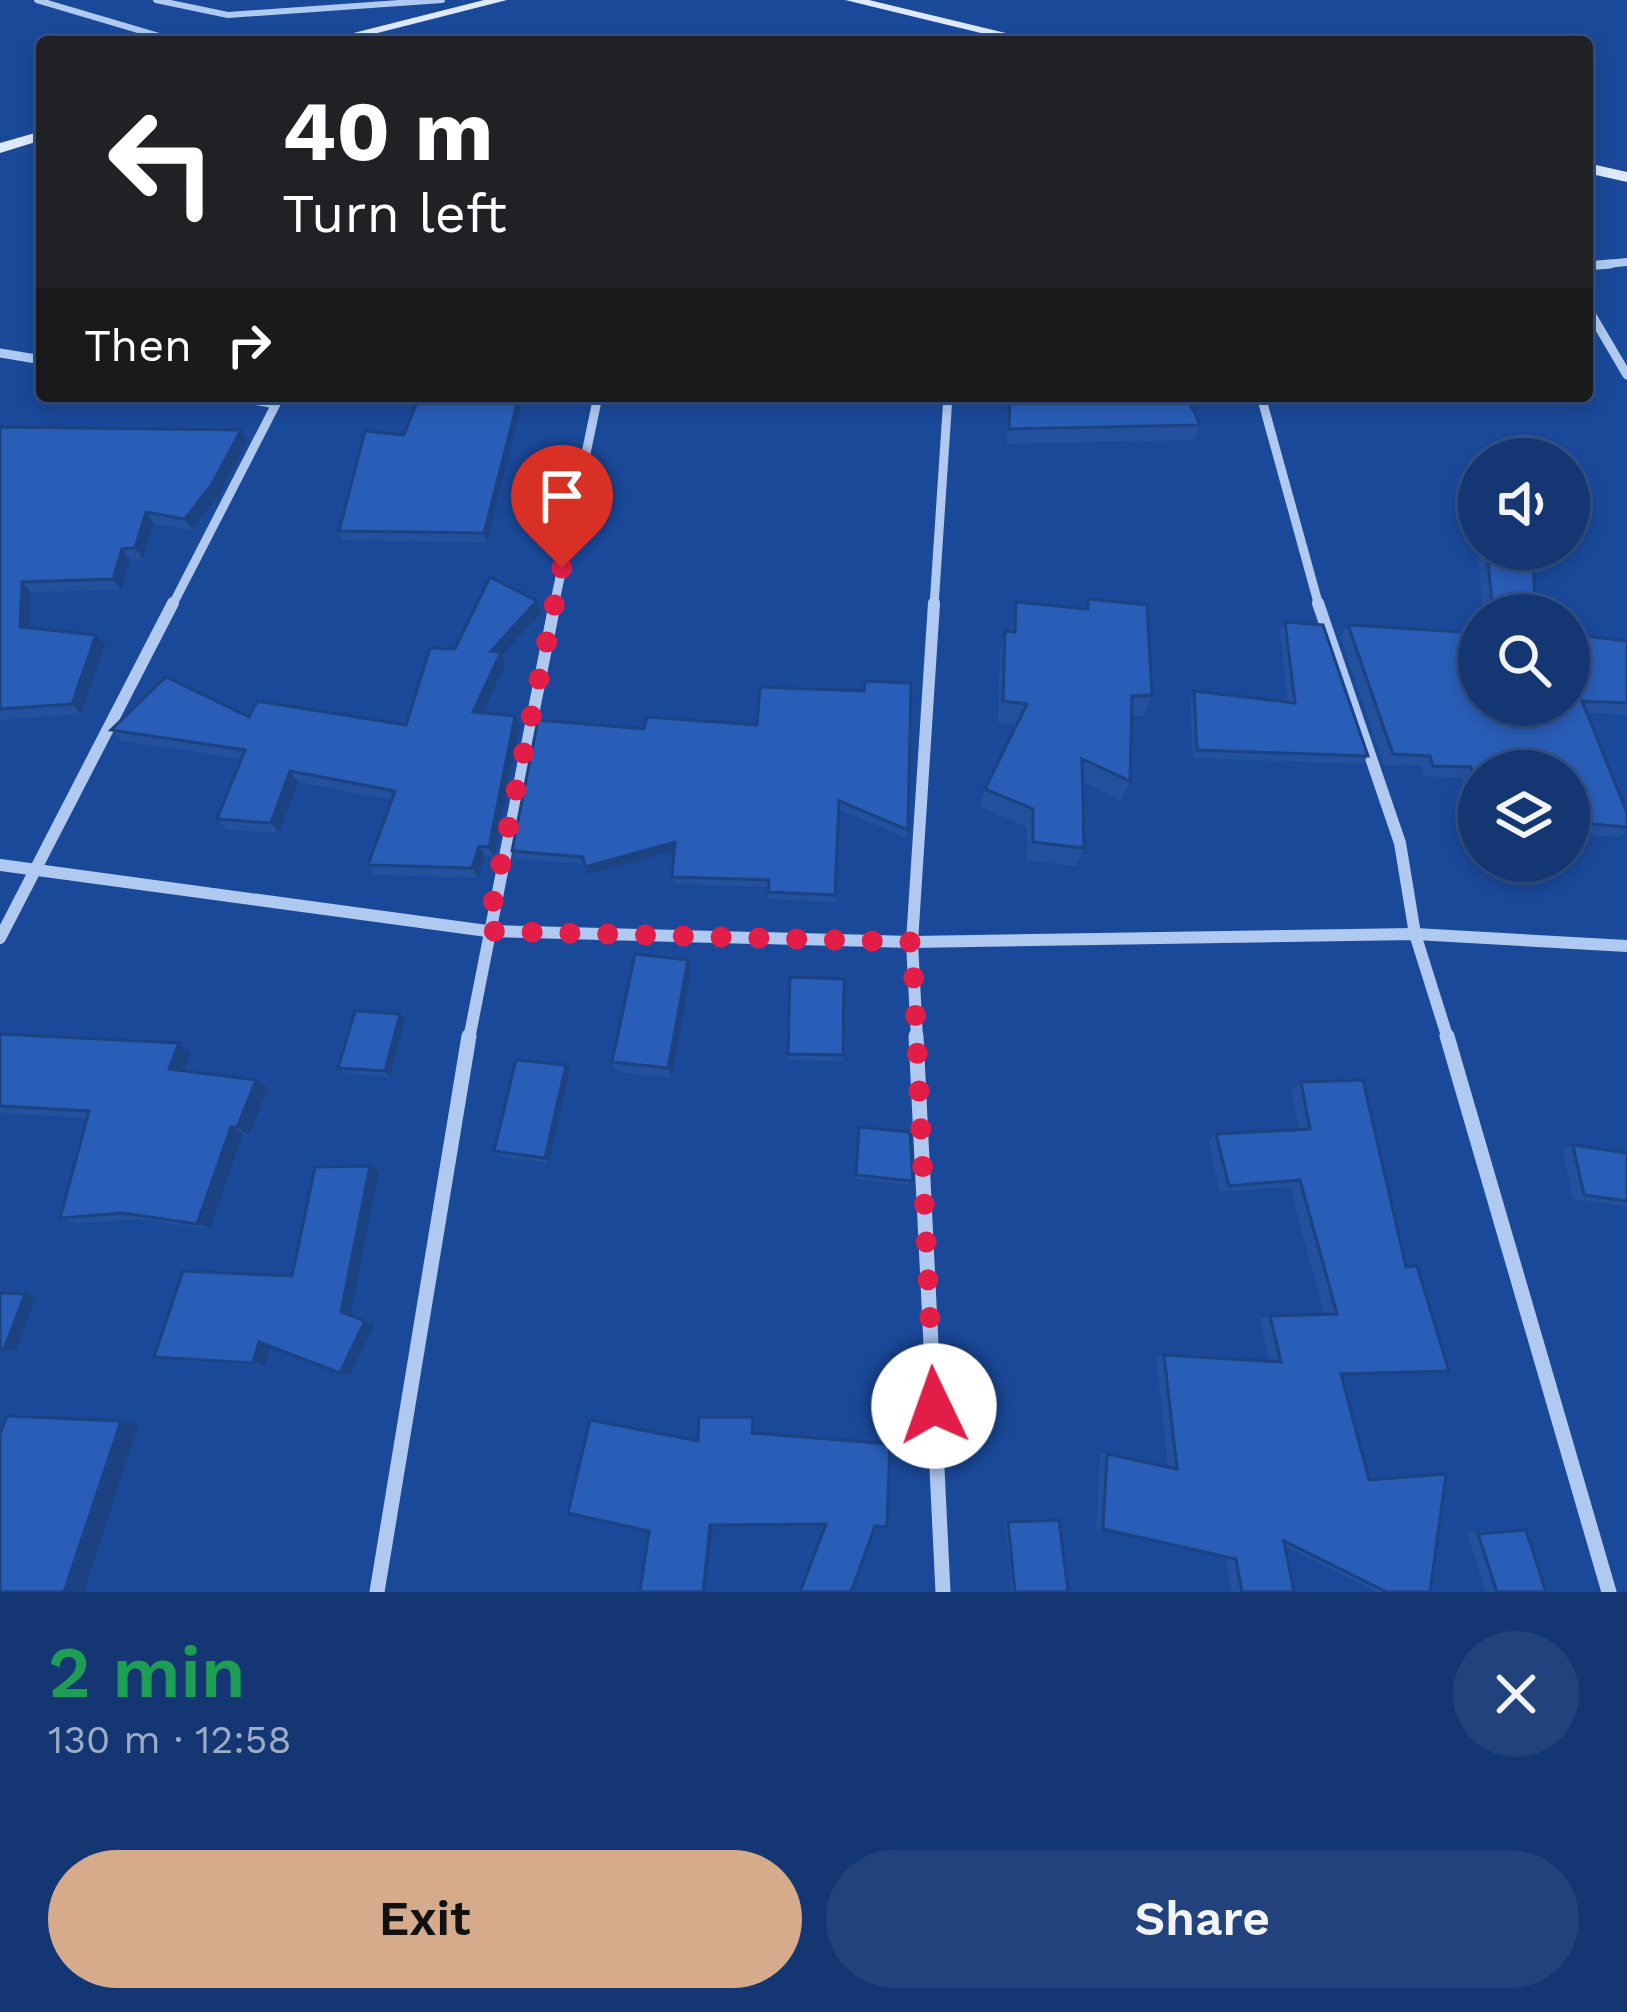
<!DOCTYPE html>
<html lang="en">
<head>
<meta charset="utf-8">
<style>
  body { margin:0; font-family:"Work Sans",sans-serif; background:#21427c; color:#f1f3f6; height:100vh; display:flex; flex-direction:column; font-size:45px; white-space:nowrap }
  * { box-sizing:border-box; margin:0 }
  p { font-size:39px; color:#9dacc5 }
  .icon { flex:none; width:66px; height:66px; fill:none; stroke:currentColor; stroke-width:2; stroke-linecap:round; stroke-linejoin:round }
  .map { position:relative; height:1592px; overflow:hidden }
  .panel { display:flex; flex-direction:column; background:#143774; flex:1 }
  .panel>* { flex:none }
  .hud { position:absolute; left:36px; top:36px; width:1557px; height:366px; border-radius:12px; box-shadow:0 6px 18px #0003,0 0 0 3px #335186; background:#202124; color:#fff; overflow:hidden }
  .fabs { position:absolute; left:1458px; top:438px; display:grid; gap:24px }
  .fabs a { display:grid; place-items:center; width:132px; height:132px; border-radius:50%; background:#143774; box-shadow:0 6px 18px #0003,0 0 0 3px #335186; font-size:60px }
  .pin { position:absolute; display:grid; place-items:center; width:102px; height:102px; color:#fff; margin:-123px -51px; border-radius:50% 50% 50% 0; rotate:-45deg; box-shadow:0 0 12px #0007 }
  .pin .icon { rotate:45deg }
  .me { position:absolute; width:132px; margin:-66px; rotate:357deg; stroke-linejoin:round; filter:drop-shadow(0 0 9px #0008) }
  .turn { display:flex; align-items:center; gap:42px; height:252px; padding:0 48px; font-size:54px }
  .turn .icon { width:156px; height:156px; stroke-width:2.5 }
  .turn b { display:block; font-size:84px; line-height:102px }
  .then { display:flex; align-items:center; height:114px; padding:0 48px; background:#0003; gap:24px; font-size:45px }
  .round { display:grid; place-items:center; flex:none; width:126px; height:126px; border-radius:63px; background:#21427c }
  .headline { display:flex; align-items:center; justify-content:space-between; height:204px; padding:0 48px }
  h1 { font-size:72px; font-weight:600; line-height:90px; color:#1e9e55 }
  .cta { display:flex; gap:24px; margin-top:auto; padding:24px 48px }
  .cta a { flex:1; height:138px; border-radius:72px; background:#d6ab8b; color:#111; font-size:48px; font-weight:600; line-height:138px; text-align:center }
  .cta a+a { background:#21427c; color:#f1f3f6 }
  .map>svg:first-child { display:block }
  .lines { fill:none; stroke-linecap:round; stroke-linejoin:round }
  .lane { stroke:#b0c9f1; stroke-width:6 }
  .street-far3 { stroke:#b0c9f1; stroke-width:8 }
  .street-far2 { stroke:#b0c9f1; stroke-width:9 }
  .street-far1 { stroke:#b0c9f1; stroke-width:12 }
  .street { stroke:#b0c9f1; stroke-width:15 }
  .secondary { fill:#dee9fc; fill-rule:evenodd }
  .wall { fill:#23519e }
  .shaded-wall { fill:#1d4281 }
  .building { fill:#295eb8; stroke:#1d4281; stroke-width:3 }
  .route { stroke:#e11d48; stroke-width:21; stroke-dasharray:0 37.8 }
</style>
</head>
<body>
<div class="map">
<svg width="1627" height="1592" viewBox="0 0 1627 1592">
  <rect width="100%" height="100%" fill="#1a499a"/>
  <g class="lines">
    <g class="lane">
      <polyline points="37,0 179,42"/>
      <polyline points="156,0 228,15 442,0"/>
    </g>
    <polyline class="street-far3" points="1587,266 1627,262"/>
    <g class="street-far2">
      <polyline points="1587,266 1610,264"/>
      <polyline points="1587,307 1627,375"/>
      <polyline points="0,353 42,360"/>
      <polyline points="1261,396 1319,606"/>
      <polyline points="172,606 276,404 231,396"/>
      <polyline points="554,606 598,396"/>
      <polyline points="934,606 948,396"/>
    </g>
    <g class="street-far1">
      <polyline points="1318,603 1400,843 1415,934 1448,1039"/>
      <polyline points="0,865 487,931 912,942 1415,934 1627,946"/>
      <polyline points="0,938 173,603"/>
      <polyline points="469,1039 555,603"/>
      <polyline points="917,1039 912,942 934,603"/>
    </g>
    <g class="street">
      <polyline points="916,1036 943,1592"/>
      <polyline points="1447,1036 1609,1592"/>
      <polyline points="377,1592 469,1036"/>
    </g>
    <g class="secondary">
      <polygon points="484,0 507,0 342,42 318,42"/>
      <polygon points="845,0 869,0 1043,42 1018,42"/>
      <polygon points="42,131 42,140 0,153 0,143"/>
      <polygon points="1587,163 1627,172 1627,182 1587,173"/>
    </g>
  </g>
  <g class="wall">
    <polygon points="1008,396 1187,396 1200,425 1194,440 1007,444"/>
    <polygon points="520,410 487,543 343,540 339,531 404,435"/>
    <polygon points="0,427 247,441 219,495 192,530 154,523 143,559 130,560 121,590 31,592 29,628 105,645 81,714 0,720"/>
    <polygon points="1479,517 1479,549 1532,549 1536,615 1483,615 1475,523"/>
    <polygon points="1088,599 1152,695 1144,716 1131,716 1130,781 1121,800 1082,782 1084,848 1076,866 1027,860 1027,827 980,807 985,789 1017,724 998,722 1000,652 1005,631 1011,632 1016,602 1085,609"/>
    <polygon points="537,601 541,614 502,655 506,663 483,713 520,727 494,857 485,856 478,878 375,875 368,865 392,800 298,782 279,833 227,830 217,819 241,759 122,741 111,730 249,717 406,725 455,649"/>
    <polygon points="1285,622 1368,756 1362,764 1193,758 1190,700 1194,691 1288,702 1280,631"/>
    <polygon points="1348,625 1627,641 1627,715 1587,713 1627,813 1627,832 1620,837 1569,833 1569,771 1479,771 1479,825 1474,825 1462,778 1424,776 1421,766 1384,765 1340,636"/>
    <polygon points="647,717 908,830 906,838 839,809 835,902 768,899 768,887 674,884 672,877 675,850 588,874 585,864 515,859 512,851 644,729"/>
    <polygon points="691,972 672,1078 618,1072 612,1062"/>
    <polygon points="790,977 844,979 843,1061 788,1060"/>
    <polygon points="405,1020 390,1077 345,1073 338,1068"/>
    <polygon points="0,1034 179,1043 191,1052 185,1071 268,1088 249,1135 243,1134 210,1229 138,1219 77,1223 60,1218 87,1118 0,1113"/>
    <polygon points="570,1070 549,1163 498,1156 494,1151"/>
    <polygon points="1301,1082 1406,1267 1449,1371 1435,1373 1342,1376 1369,1479 1446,1474 1430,1592 1378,1592 1285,1546 1294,1592 1231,1592 1226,1557 1096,1528 1100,1454 1107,1454 1168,1467 1156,1358 1164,1355 1269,1362 1260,1319 1270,1316 1324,1314 1290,1187 1220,1192 1208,1141 1216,1134 1299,1129 1291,1090"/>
    <polygon points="859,1127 913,1181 911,1185 855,1179"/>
    <polygon points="1573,1145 1627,1153 1627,1206 1573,1199 1563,1150"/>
    <polygon points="379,1172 351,1315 375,1324 350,1375 271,1346 265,1366 169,1360 154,1357 292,1276"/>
    <polygon points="1055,1520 1068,1592 1012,1592 1005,1521"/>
    <polygon points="1514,1529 1526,1530 1546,1592 1486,1592 1467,1533"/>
  </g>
  <g class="shaded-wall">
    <polygon points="518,400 520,410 487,543 484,533"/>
    <polygon points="241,430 247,441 219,495 192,530 185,519"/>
    <polygon points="146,512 154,523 143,559 135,548"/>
    <polygon points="122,549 130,560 121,590 113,579"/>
    <polygon points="22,582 31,592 29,637 20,627"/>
    <polygon points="537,601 541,614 502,655 506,663 478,724 473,712 491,651"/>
    <polygon points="96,635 105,645 81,714 72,704"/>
    <polygon points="515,716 520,727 494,857 489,847"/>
    <polygon points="290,771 298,782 279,833 271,823"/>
    <polygon points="675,842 677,850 588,874 585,867"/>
    <polygon points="479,846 485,856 478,878 472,868"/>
    <polygon points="688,960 691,972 672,1078 668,1068"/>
    <polygon points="400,1014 405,1020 390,1077 385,1071"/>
    <polygon points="179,1043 191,1052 182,1077 169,1069"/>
    <polygon points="566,1065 570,1070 549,1163 545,1158"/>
    <polygon points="256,1080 268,1088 249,1135 237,1128"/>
    <polygon points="231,1127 243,1134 210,1229 197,1224"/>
    <polygon points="370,1166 379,1172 351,1315 341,1312"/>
    <polygon points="25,1294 36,1296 16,1351 4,1349"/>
    <polygon points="365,1321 375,1324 350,1375 340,1373"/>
    <polygon points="259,1342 271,1345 265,1366 253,1363"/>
    <polygon points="121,1421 139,1423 84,1592 64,1592"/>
    <polygon points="713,1524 705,1592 703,1592 710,1525"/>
  </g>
  <g class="building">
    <polygon points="1010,396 1187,396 1200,425 1009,429"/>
    <polygon points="518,400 484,533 339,531 365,431 404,435 416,404"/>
    <polygon points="0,427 241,430 212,484 185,519 146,512 135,548 122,549 113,579 22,582 20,627 96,635 72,704 0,709"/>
    <polygon points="1487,549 1532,549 1536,615 1493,615"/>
    <polygon points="490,577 537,601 491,651 501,652 473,712 515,716 489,847 479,846 472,868 368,865 395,791 290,771 271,823 217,819 245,750 111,730 166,677 249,717 257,701 406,725 430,648 455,649"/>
    <polygon points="1088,599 1147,605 1152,695 1132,696 1130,781 1082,759 1084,848 1033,842 1033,809 985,789 1027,704 1003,701 1005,631 1015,632 1016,602 1088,609"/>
    <polygon points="1285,622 1323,625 1368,756 1197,750 1194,691 1295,703"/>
    <polygon points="1348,625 1479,633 1479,705 1569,705 1569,634 1627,641 1627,703 1582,701 1627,813 1627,827 1569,822 1569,771 1479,771 1479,795 1471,767 1433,766 1430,756 1393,754"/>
    <polygon points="865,681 911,683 908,830 839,801 835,895 768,892 769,880 672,877 675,842 585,867 583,857 512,851 538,720 644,729 647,717 757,725 760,687 864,691"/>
    <polygon points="635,954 688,960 668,1068 612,1062"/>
    <polygon points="790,977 844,979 843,1055 788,1054"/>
    <polygon points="355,1011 400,1014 385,1071 338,1068"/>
    <polygon points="0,1034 179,1043 169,1069 256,1080 237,1128 231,1127 197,1224 123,1213 60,1218 89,1111 0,1106"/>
    <polygon points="516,1060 566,1065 545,1158 494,1151"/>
    <polygon points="1363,1080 1406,1267 1417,1266 1449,1371 1341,1374 1369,1480 1446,1474 1430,1592 1387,1592 1284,1541 1294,1592 1242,1592 1236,1559 1103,1529 1107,1454 1177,1469 1164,1355 1281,1362 1270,1316 1337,1314 1300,1180 1229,1186 1216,1134 1310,1129 1301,1082"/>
    <polygon points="859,1127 910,1132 913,1181 856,1175"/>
    <polygon points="1573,1145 1627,1153 1627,1201 1584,1195"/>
    <polygon points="370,1166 341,1312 365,1321 340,1373 259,1342 253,1363 154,1357 183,1271 292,1276 315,1167"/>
    <polygon points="0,1293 25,1294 4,1349 0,1349"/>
    <polygon points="7,1416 121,1421 64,1592 0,1592 0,1434"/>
    <polygon points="699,1417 753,1417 752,1433 890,1444 887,1527 875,1526 851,1592 800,1592 826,1524 710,1525 703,1592 640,1592 649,1531 568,1513 590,1420 698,1441"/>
    <polygon points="1059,1520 1068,1592 1015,1592 1008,1522"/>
    <polygon points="1526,1530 1546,1592 1497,1592 1478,1534"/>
  </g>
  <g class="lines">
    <polyline class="route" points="562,568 487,931 912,942 934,1406"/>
  </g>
</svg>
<div class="fabs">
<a><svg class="icon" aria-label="sound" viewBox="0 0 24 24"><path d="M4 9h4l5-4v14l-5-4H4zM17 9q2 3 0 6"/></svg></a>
<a><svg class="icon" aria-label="search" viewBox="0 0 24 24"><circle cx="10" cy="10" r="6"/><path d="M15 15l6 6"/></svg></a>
<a><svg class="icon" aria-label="layers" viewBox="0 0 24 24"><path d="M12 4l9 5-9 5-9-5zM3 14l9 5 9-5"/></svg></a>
</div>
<div class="pin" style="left:562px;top:568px;background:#d93025"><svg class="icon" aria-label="arrive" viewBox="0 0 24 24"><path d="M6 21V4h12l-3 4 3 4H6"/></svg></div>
<svg class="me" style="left:934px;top:1406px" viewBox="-20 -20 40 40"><circle r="19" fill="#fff"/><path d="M0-13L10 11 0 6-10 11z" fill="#e11d48"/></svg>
<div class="hud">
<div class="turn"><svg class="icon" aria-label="left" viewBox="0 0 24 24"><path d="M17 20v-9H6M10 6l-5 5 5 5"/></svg><div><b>40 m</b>Turn left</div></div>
<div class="then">Then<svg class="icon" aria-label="right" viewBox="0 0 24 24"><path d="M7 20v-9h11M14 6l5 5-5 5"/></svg></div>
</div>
</div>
<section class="panel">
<div class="headline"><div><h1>2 min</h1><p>130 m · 12:58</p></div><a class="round"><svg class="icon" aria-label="close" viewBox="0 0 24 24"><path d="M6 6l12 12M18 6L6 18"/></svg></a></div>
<div class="cta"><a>Exit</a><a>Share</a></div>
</section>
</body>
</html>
